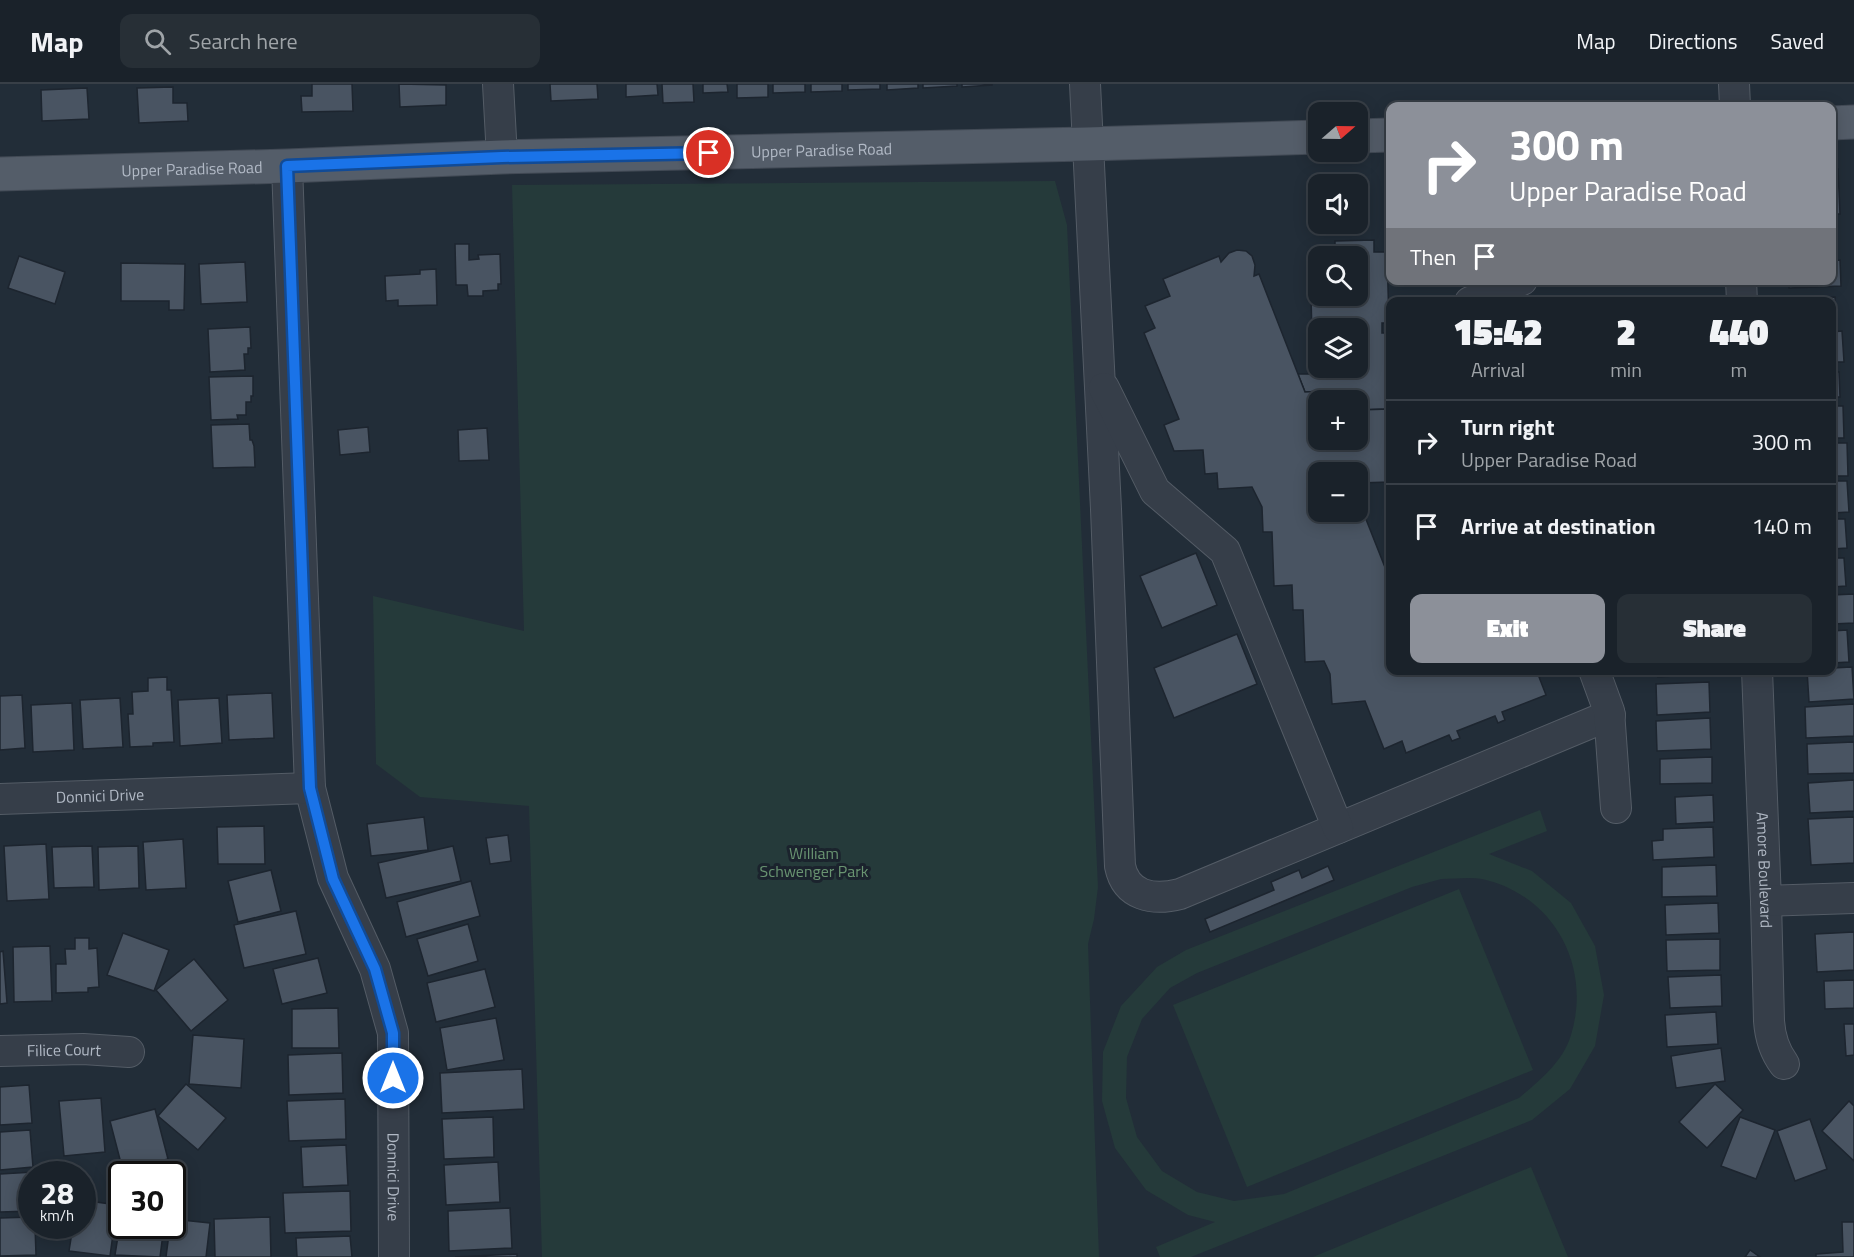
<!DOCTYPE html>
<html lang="en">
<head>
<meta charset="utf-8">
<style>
  body { margin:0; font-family:"Titillium Web",sans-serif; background:#272f36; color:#f1f3f6; height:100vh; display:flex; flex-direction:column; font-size:22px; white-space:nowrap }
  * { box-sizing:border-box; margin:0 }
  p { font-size:20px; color:#9fa4a8 }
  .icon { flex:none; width:33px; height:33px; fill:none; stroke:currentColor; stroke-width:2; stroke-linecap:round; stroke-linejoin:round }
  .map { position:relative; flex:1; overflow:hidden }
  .side { position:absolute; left:1386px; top:213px; width:450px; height:378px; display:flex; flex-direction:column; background:#1a222a; border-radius:12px; box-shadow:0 3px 15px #0003,0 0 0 2px #383f47 }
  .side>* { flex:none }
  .guide { position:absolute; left:1386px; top:18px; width:450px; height:183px; border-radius:12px; box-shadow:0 3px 15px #0003,0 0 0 2px #383f47; background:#8c9099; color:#fff; overflow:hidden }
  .needle { width:39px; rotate:70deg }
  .fabs { position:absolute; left:1308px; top:18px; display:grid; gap:12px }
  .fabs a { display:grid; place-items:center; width:60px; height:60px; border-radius:12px; background:#1a222a; box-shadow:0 3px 15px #0003,0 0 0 2px #383f47; font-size:30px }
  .speed { position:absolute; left:18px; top:1077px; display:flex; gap:12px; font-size:30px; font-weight:700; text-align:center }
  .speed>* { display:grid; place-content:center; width:78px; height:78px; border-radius:50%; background:#1a222a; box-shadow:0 3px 15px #0003,0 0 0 2px #383f47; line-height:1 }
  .speed small { font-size:15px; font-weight:400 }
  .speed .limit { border:3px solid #111; border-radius:9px; background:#fff; color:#111 }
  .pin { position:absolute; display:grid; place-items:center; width:51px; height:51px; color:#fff; margin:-26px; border:3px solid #fff; border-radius:50%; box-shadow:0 2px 6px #0007 }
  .me { position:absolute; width:66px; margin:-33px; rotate:0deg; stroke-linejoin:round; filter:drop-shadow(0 0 4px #0008) }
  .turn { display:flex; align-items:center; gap:21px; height:126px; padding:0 24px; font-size:27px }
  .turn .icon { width:78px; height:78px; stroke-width:2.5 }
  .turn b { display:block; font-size:42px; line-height:51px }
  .then { display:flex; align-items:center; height:57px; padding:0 24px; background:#0003; gap:12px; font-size:22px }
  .eta { display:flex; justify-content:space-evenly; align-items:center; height:102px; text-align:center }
  .eta b { font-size:36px; font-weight:800; line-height:42px }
  .cta { display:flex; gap:12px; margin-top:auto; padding:12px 24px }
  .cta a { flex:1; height:69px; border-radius:12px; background:#8c9099; color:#fff; font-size:24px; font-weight:800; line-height:69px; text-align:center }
  .cta a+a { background:#272f36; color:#f1f3f6 }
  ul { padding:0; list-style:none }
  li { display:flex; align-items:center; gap:18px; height:84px; padding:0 24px; border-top:2px solid #383f47 }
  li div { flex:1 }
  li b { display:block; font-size:22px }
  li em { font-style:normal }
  header { display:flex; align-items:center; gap:36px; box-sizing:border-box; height:84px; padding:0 30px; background:#1a222a; border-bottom:2px solid #383f47 }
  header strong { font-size:28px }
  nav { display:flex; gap:33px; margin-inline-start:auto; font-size:21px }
  .search { width:420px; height:54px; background:#272f36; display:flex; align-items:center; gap:15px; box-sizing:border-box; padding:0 21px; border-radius:12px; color:#9fa4a8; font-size:22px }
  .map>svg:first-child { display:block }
  .green { fill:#253a3a; fill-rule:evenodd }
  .building { fill:#495462; stroke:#1d252f; stroke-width:1.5; fill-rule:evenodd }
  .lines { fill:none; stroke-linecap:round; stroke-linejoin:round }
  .minor-casing { stroke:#545c66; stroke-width:32 }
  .major-casing { stroke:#424a55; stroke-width:35 }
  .minor { stroke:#363e49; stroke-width:30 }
  .major { stroke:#545d69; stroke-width:33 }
  .route-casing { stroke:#114b97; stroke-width:15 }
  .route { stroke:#1a73e8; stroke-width:10 }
  .labels { text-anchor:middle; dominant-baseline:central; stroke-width:6; stroke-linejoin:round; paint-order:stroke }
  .street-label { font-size:16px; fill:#b1b9c5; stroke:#1b232d }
  .park-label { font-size:16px; fill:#699471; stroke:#1b232d }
</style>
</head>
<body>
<header>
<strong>Map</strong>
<div class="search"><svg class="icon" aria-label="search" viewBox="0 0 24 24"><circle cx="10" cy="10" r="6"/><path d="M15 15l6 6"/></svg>Search here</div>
<nav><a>Map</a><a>Directions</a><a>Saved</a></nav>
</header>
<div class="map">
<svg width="1854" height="1173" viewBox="0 0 1854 1173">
  <rect width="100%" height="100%" fill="#222d38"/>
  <g class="green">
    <polygon points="1055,97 1067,141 1098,803 1094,835 1088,860 1099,1173 542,1173 529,722 420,713 376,680 373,512 524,547 512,101"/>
    <path d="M1540,726L1547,747L1489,770L1532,787L1571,819L1595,862L1604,911L1595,962L1570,1005L1532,1036L1191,1173H1160L1156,1163L1215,1138L1188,1131L1146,1106L1115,1064L1102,1017L1103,968L1121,922L1157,883L1186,866ZM1441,795C1454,795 1469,793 1482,795C1554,811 1592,882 1571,951C1563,978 1539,997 1519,1014L1284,1110L1234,1117L1197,1108L1162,1087L1137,1053L1126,1014L1127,973L1142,935L1170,904L1197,889L1412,803Z"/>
    <polygon points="1459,805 1533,986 1247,1103 1173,921"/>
    <polygon points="1531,1083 1568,1173 1313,1173"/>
  </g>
  <g class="building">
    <polygon points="312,0 352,0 353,27 302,28 301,12 312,12"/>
    <polygon points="399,0 446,1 446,21 400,23"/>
    <polygon points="550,0 597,0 598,15 551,17"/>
    <polygon points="626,0 657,0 658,11 626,13"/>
    <polygon points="662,0 693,0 694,18 663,19"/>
    <polygon points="703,0 727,0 728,8 703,9"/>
    <polygon points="737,0 768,0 768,13 737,14"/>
    <polygon points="773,0 805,0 805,8 773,9"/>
    <polygon points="811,0 842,0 842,7 811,8"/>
    <polygon points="848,0 880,0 880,5 848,6"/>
    <polygon points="887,0 918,0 918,4 887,6"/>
    <polygon points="923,0 957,0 957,2 923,4"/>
    <polygon points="962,0 992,0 992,1 962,3"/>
    <polygon points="173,3 173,19 187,19 188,37 139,39 137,4"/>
    <polygon points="87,4 89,35 42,37 41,6"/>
    <polygon points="1832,85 1838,85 1840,130 1832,130"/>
    <path d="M1374,156V168H1387L1389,239H1382V249H1389L1390,308H1386L1385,325L1358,326V316H1325V307L1305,308L1298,290H1313L1310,174H1318V212H1358V172H1335V157ZM1318,244H1358V284H1318Z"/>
    <polygon points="455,160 469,160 469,176 479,175 478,171 500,170 501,200 498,200 498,206 483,207 483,212 468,212 467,201 456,201"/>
    <polygon points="1237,166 1246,167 1252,172 1255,181 1254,192 1259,190 1305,308 1325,307 1325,316 1318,316 1318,356 1358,356 1358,326 1390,325 1390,398 1358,399 1358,388 1318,388 1318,428 1358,428 1358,415 1390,496 1390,586 1556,586 1539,593 1546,611 1502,628 1505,636 1498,639 1495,632 1457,647 1460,654 1452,657 1449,651 1406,669 1402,657 1384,665 1365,617 1332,620 1330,590 1324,577 1305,578 1303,526 1293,526 1292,501 1274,502 1272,448 1263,448 1262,423 1252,403 1218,405 1217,389 1205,390 1203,366 1174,367 1164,341 1179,335 1144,249 1155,244 1145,222 1170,212 1163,195 1219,172 1221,178 1229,169"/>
    <polygon points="19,172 65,188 55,220 8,204"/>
    <polygon points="1840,176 1841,202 1789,204 1789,196 1832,196 1832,177"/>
    <polygon points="245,178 247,218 201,220 199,180"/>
    <polygon points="121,179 185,180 184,226 169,226 169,217 121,217"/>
    <polygon points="436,185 437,221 398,222 398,216 386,217 385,192 420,190 420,186"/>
    <polygon points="1835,213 1836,240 1832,240 1832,218 1796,218 1795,215"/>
    <polygon points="250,243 251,264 248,264 248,270 244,270 245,286 210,288 208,245"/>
    <polygon points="1842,247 1844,278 1832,278 1832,248"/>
    <polygon points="1832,288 1839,288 1840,313 1832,313"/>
    <polygon points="253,292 253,312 251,312 251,318 246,318 246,331 237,331 238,335 211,336 209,293"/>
    <polygon points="1832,322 1843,322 1844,354 1832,354"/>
    <polygon points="249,340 250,356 252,356 254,362 255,383 213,384 211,341"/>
    <polygon points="368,343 370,368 340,371 338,346"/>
    <polygon points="487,344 489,376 459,377 458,346"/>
    <polygon points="1832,359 1847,359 1848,392 1832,392"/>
    <polygon points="1832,397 1847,397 1849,428 1832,429"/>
    <polygon points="1832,435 1845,435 1847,464 1832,465"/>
    <polygon points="1196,469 1217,521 1162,544 1140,492"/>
    <polygon points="1832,474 1844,474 1846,502 1832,503"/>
    <polygon points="1854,510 1854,539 1832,540 1832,511"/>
    <polygon points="1847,546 1849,578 1832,579 1832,547"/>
    <polygon points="1237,550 1257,600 1174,634 1154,584"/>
    <polygon points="1852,583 1854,615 1809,618 1807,586 1832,586 1832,584"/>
    <polygon points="1647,586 1708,586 1708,590 1658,593 1658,588 1647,589"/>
    <polygon points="167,593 167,606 171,606 174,658 153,659 153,662 130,663 128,630 133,630 132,608 148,607 148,594"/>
    <polygon points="1709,598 1710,628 1657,631 1656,600"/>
    <polygon points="272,609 274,654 229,656 227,611"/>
    <polygon points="22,611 25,664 0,666 0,612"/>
    <polygon points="120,614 123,663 83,665 80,616"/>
    <polygon points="219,614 222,659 180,662 178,616"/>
    <polygon points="72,619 74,666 33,668 31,621"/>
    <polygon points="1854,620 1854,652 1806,654 1805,623"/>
    <polygon points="1710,634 1711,665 1657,667 1656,637"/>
    <polygon points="1854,658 1854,689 1808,690 1807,660"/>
    <polygon points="1712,673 1712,699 1660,700 1660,675"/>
    <polygon points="1854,696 1854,727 1810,729 1808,699"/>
    <polygon points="1713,711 1714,738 1676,740 1675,713"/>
    <polygon points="424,733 428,766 371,772 367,740"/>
    <polygon points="1854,733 1854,779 1811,781 1808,735"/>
    <polygon points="264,742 265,780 218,780 217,743"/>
    <polygon points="1713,743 1714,773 1653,776 1652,757 1663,756 1663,745"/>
    <polygon points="508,751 511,777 490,780 486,754"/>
    <polygon points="183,755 186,804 146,806 143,758"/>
    <polygon points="46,760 49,815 7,817 4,762"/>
    <polygon points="92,762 94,803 54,804 52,763"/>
    <polygon points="138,762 139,804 99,806 98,763"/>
    <polygon points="453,762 461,797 386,814 378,779"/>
    <polygon points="1716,781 1717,812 1662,813 1662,783"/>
    <polygon points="1328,782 1334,796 1210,848 1205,835 1274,806 1271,798 1299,786 1302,794"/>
    <polygon points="271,786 281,827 238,838 228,797"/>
    <polygon points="471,797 480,832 406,853 397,818"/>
    <polygon points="1718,819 1719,849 1666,851 1665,821"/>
    <polygon points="296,827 306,870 244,884 234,841"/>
    <polygon points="468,840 478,877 428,892 417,855"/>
    <polygon points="1854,848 1854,886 1817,888 1815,850"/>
    <polygon points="123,849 169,866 154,907 107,891"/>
    <polygon points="75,854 89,854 89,865 97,864 99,903 88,904 88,908 56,909 56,880 66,880 65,865 75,865"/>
    <polygon points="1720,855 1720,886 1667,887 1666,856"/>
    <polygon points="50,862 52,917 14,918 13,863"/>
    <polygon points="3,867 7,919 0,920 0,868"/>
    <polygon points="318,874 327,909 282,920 273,885"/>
    <polygon points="194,875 228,916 191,947 156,906"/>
    <polygon points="485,885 495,923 436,938 427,899"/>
    <polygon points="1721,891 1722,922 1670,924 1668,893"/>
    <polygon points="1854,896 1854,924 1825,925 1824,897"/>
    <polygon points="338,924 339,964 292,964 292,925"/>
    <polygon points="1716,928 1718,960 1667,963 1665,931"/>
    <polygon points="496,934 504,976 447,986 440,944"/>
    <polygon points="1844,940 1854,940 1854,971 1846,972"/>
    <polygon points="193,951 244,955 241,1004 189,1000"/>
    <polygon points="1721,964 1725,997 1676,1004 1671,972"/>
    <polygon points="342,969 343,1009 289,1011 288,971"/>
    <polygon points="522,985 524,1025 442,1029 440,989"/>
    <polygon points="186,1000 226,1034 198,1066 158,1032"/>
    <polygon points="1715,1000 1743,1026 1707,1064 1679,1038"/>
    <polygon points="29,1001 32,1039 0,1041 0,1003"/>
    <polygon points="101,1014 105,1068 64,1072 59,1017"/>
    <polygon points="345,1015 346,1055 289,1057 287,1017"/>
    <polygon points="1849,1017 1854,1022 1854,1077 1822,1047"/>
    <polygon points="155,1025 168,1075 123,1087 110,1037"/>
    <polygon points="493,1033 494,1073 444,1075 442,1035"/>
    <polygon points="1740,1033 1775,1046 1756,1095 1721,1082"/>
    <polygon points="1810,1035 1827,1085 1795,1097 1777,1047"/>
    <polygon points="30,1046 33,1083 0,1086 0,1048"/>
    <polygon points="346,1061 348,1101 303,1103 301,1063"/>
    <polygon points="498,1078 500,1118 446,1121 444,1081"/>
    <polygon points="34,1088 34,1090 32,1090 32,1127 0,1128 0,1090"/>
    <polygon points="350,1107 351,1147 285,1149 283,1109"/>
    <polygon points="82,1116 117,1121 110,1172 69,1167 73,1142 82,1142"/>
    <polygon points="510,1124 512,1164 449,1167 448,1127"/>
    <polygon points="122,1127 122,1142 164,1142 160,1173 115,1171"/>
    <polygon points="32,1133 32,1142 35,1142 36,1171 0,1172 0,1134"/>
    <polygon points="270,1133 271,1173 215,1173 214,1135"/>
    <polygon points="172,1135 210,1139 206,1173 166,1173 170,1142 172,1142"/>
    <polygon points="1842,1138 1854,1138 1854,1173 1816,1173 1816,1170 1843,1168"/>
    <polygon points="350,1152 352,1173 297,1173 296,1154"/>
    <polygon points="1750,1166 1760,1173 1745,1173"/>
    <polygon points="517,1170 517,1173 455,1173"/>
  </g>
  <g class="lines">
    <defs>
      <g id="minor">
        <polyline points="498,0 502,73"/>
        <path d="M1085,0L1106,425L1120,782C1126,812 1153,817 1180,810L1610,631"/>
        <polyline points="1734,0 1735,22"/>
        <path id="s1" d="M287,82L310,704L333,794L375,885L393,949L394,1173"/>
        <polyline points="1741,196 1742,218"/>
        <polyline points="1470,218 1522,196"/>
        <polyline points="1104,304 1155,407 1225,467 1338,744"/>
        <polyline points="1594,586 1609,627 1616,724"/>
        <path id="s2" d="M1757,586L1766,817L1769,937C1770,952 1775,968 1784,980"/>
        <path id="s3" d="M0,715L310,704"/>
        <polyline points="1766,817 1854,814"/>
        <path id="s4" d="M0,967L83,965L129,968"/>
      </g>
      <g id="major">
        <polyline points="1832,39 1854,38"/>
        <polyline points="1358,52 1390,51"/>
        <path id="s5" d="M0,90L287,82L502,73L1087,60L1318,53"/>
      </g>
    </defs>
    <use href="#minor" class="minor-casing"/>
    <use href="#major" class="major-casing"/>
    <use href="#minor" class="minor"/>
    <use href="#major" class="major"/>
  </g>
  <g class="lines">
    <defs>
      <polyline id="route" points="393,994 393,949 375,885 333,795 310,704 287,82 502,73 709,69"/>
    </defs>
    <use href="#route" class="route-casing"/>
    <use href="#route" class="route"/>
  </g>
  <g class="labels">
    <g class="street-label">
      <text stroke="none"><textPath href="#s5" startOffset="822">Upper Paradise Road</textPath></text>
      <text stroke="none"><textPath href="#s5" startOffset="192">Upper Paradise Road</textPath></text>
      <text stroke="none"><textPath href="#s3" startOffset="100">Donnici Drive</textPath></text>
      <text stroke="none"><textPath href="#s2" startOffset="200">Amore Boulevard</textPath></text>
      <text stroke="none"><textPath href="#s4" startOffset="64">Filice Court</textPath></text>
      <text stroke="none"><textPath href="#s1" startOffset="1026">Donnici Drive</textPath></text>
    </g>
    <g class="park-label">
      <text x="814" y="769">William<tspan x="814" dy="18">Schwenger Park</tspan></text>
    </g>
  </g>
</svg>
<div class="fabs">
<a><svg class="needle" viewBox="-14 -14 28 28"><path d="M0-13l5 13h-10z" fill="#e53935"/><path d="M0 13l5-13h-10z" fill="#9fa4a8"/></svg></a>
<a><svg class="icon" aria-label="sound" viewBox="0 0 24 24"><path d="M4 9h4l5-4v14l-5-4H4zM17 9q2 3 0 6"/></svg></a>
<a><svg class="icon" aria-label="search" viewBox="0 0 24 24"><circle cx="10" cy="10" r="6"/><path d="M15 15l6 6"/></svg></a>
<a><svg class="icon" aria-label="layers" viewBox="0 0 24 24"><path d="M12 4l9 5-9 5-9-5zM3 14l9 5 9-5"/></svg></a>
<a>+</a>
<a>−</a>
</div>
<div class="speed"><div>28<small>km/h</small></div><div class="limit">30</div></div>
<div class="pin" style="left:709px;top:69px;background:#d93025"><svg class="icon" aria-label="arrive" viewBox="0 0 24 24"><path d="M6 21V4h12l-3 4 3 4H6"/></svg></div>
<svg class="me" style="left:393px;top:994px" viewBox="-20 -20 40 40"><circle r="17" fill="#1a73e8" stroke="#fff" stroke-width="3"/><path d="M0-11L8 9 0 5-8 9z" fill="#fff"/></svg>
<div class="guide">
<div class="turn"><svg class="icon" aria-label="right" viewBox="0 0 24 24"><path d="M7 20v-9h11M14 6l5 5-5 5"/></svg><div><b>300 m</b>Upper Paradise Road</div></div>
<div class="then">Then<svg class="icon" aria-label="arrive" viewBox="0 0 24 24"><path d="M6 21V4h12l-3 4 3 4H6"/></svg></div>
</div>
<section class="side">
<div class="eta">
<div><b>15:42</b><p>Arrival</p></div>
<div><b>2</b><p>min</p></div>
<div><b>440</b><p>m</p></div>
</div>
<ul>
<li><svg class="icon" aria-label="right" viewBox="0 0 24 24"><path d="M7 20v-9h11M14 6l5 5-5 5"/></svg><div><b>Turn right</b><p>Upper Paradise Road</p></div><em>300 m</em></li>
<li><svg class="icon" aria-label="arrive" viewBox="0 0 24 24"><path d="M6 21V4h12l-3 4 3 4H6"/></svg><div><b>Arrive at destination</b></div><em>140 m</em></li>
</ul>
<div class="cta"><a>Exit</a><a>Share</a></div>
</section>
</div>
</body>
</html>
